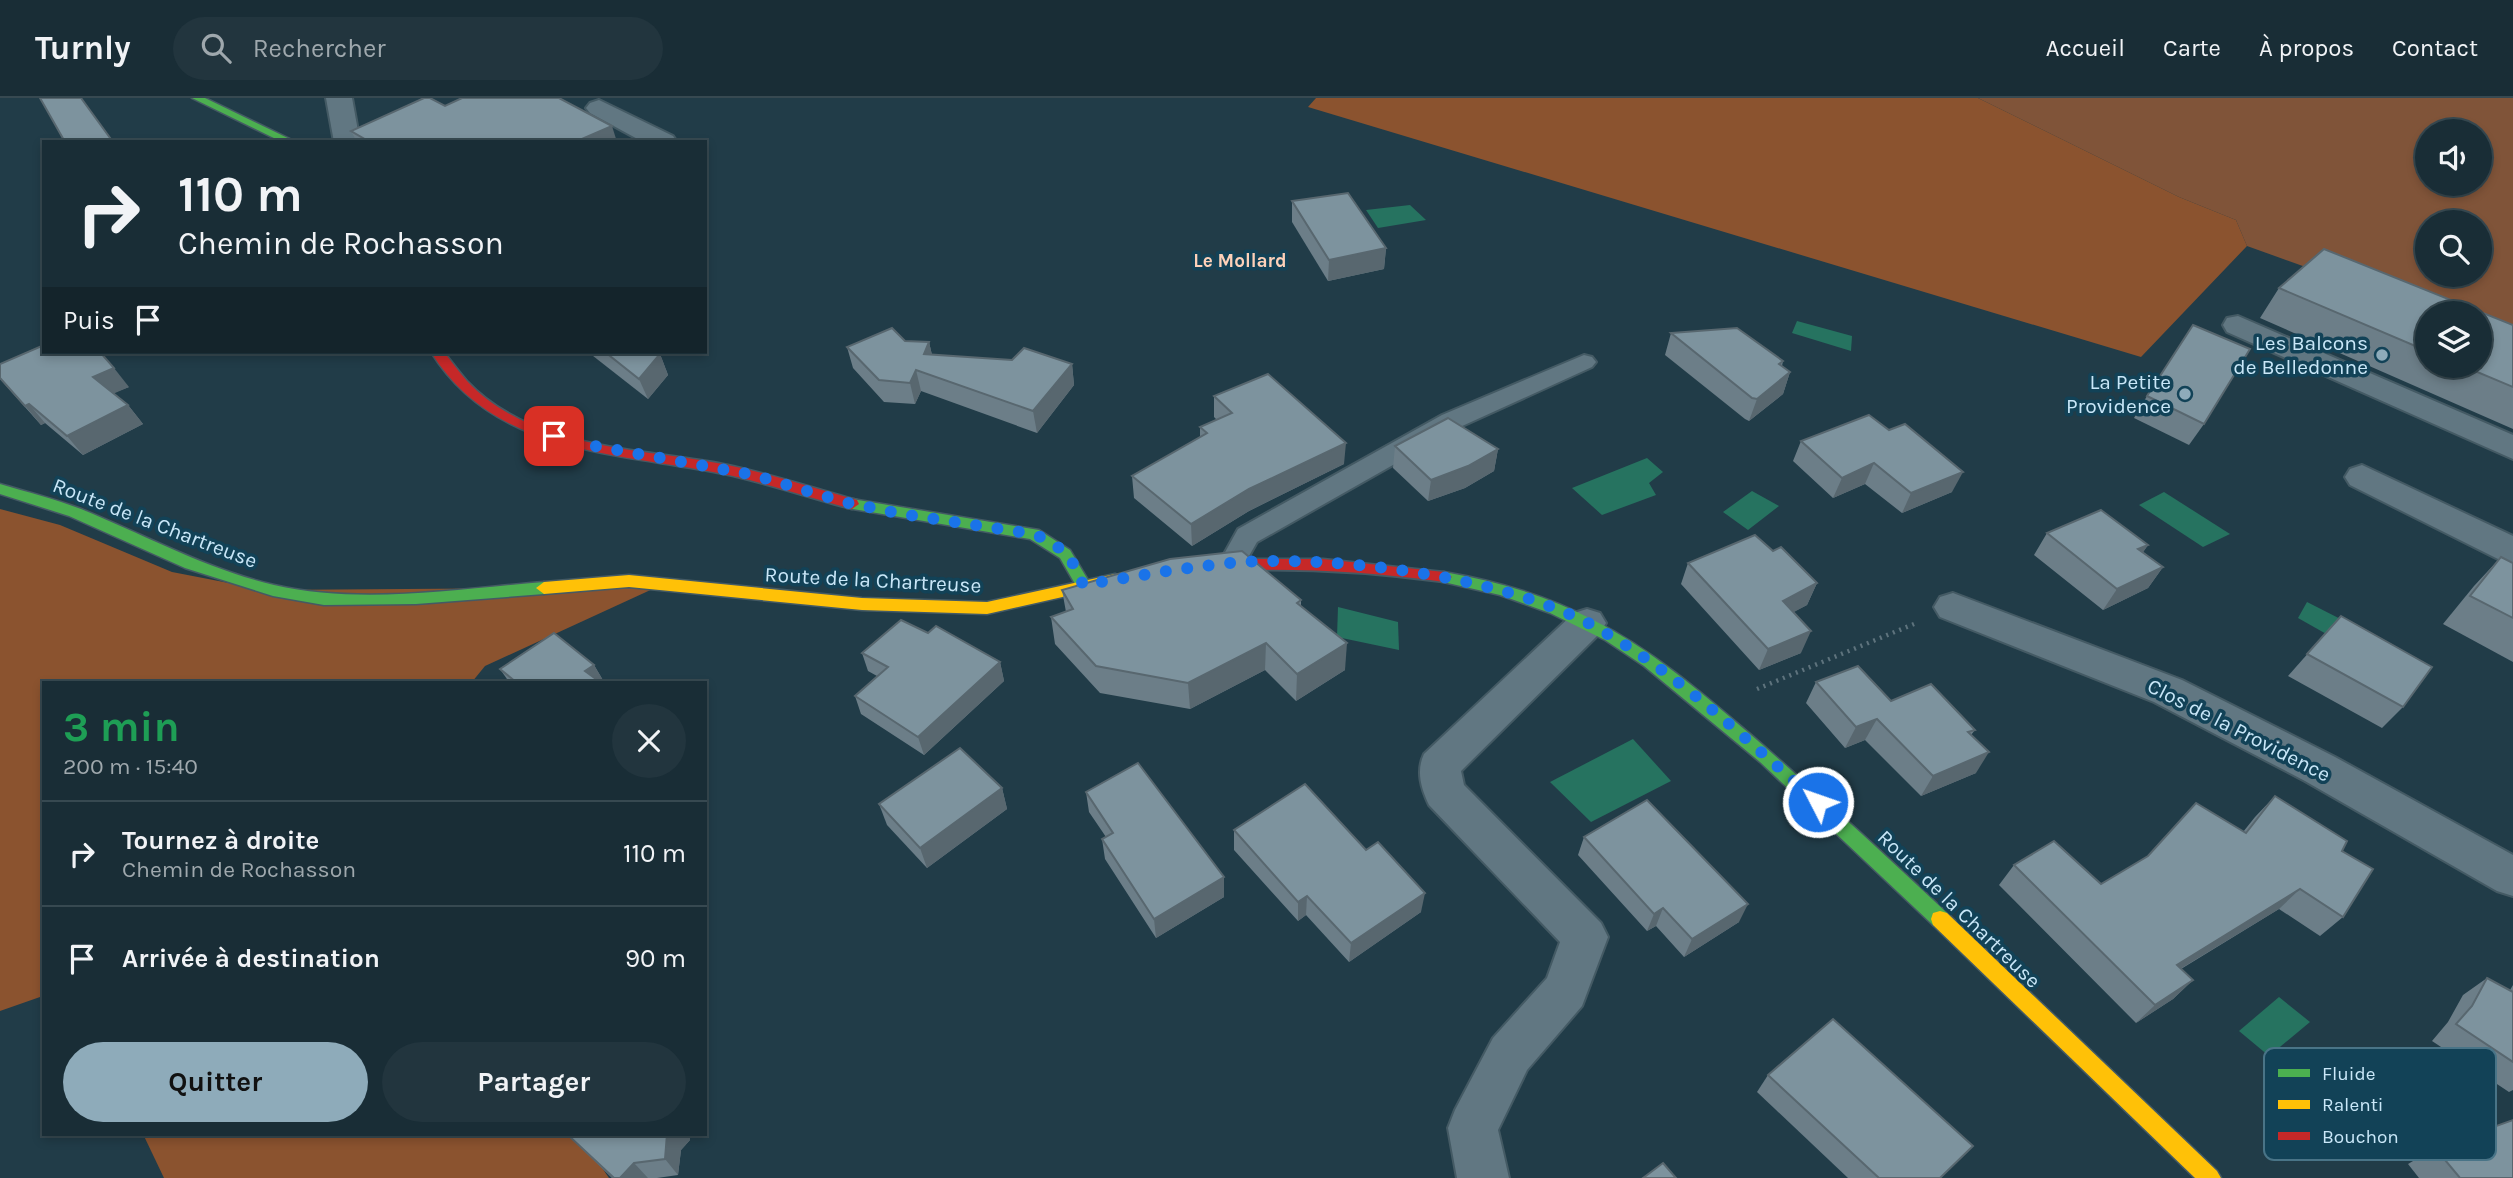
<!DOCTYPE html>
<html lang="fr">
<head>
<meta charset="utf-8">
<style>
  body { margin:0; font-family:Karla,sans-serif; background:#22353e; color:#f1f3f6; height:100vh; display:flex; flex-direction:column; font-size:26px; white-space:nowrap }
  * { box-sizing:border-box; margin:0 }
  p { font-size:23px; color:#9fa8ad }
  .icon { flex:none; width:38px; height:38px; fill:none; stroke:currentColor; stroke-width:2; stroke-linecap:round; stroke-linejoin:round }
  .map { position:relative; flex:1; overflow:hidden }
  .side { position:absolute; left:42px; top:583px; width:665px; height:455px; display:flex; flex-direction:column; background:#192d36; border-radius:0px; box-shadow:0 4px 10px #0003,0 0 0 2px #374951 }
  .side>* { flex:none }
  .hud { position:absolute; left:42px; top:42px; width:665px; height:214px; border-radius:0px; box-shadow:0 4px 10px #0003,0 0 0 2px #374951; background:#192d36; color:#f1f3f6; overflow:hidden }
  .controls { position:absolute; left:2415px; top:21px; display:grid; gap:14px }
  .controls a { display:grid; place-items:center; width:77px; height:77px; border-radius:50%; background:#192d36; box-shadow:0 4px 10px #0003,0 0 0 2px #374951; font-size:35px }
  .pin { position:absolute; display:grid; place-items:center; width:60px; height:60px; color:#fff; margin:-30px; border-radius:14px; box-shadow:0 4px 10px #0006 }
  .me { position:absolute; width:77px; margin:-38px; rotate:311deg; stroke-linejoin:round; filter:drop-shadow(0 0 5px #0008) }
  .turn { display:flex; align-items:center; gap:24px; height:147px; padding:0 21px; font-size:32px }
  .turn .icon { width:91px; height:91px; stroke-width:2.5 }
  .turn b { display:block; font-size:49px; line-height:60px }
  .then { display:flex; align-items:center; height:66px; padding:0 21px; background:#0003; gap:14px; font-size:26px }
  .round { display:grid; place-items:center; flex:none; width:74px; height:74px; border-radius:37px; background:#22353e }
  .summary { display:flex; align-items:center; justify-content:space-between; height:119px; padding:0 21px }
  h1 { font-size:42px; font-weight:700; line-height:52px; color:#1e9e55 }
  .primary-button { display:flex; gap:14px; margin-top:auto; padding:14px 21px }
  .primary-button a { flex:1; height:80px; border-radius:42px; background:#8eabba; color:#111; font-size:28px; font-weight:700; line-height:80px; text-align:center }
  .primary-button a+a { background:#22353e; color:#f1f3f6 }
  ul { padding:0; list-style:none }
  li { display:flex; align-items:center; gap:21px; height:105px; padding:0 21px; border-top:2px solid #374951 }
  li div { flex:1 }
  li b { display:block; font-size:26px }
  li em { font-style:normal }
  header { display:flex; align-items:center; gap:42px; box-sizing:border-box; height:98px; padding:0 35px; background:#192d36; border-bottom:2px solid #374951 }
  header strong { font-size:33px }
  nav { display:flex; gap:38px; margin-inline-start:auto; font-size:24px }
  .search { width:490px; height:63px; background:#22353e; display:flex; align-items:center; gap:18px; box-sizing:border-box; padding:0 24px; border-radius:38px; color:#9fa8ad; font-size:26px }
  .map>svg:first-child { display:block }
  .green { fill:#805439; fill-rule:evenodd }
  .forest { fill:#8b532f }
  .water { fill:#267360 }
  .lines { fill:none; stroke-linecap:round; stroke-linejoin:round }
  .lane-casing { stroke:#445a64; stroke-width:4 }
  .street-casing { stroke:#445a64; stroke-width:4 }
  .fast-casing { stroke:#445a64; stroke-width:3 }
  .slow-casing { stroke:#445a64; stroke-width:3 }
  .jam-casing { stroke:#445a64; stroke-width:3 }
  .path { stroke:#5e737d; stroke-width:4.5; stroke-dasharray:2 5; stroke-linecap:butt }
  .lane { fill:#617782; fill-rule:evenodd }
  .street { fill:#617782; fill-rule:evenodd }
  .fast { fill:#4caf50; fill-rule:evenodd }
  .slow { fill:#ffc107; fill-rule:evenodd }
  .jam { fill:#c62828; fill-rule:evenodd }
  .wall { fill:#6c7e88; fill-rule:evenodd }
  .shaded-wall { fill:#58676f }
  .building { fill:#7d939e; stroke:#58676f; stroke-width:2 }
  .route { stroke:#1a73e8; stroke-width:12; stroke-dasharray:0 21.6 }
  .poi-dot { fill:#8eabba; stroke:#124257; stroke-width:2.5 }
  .labels { text-anchor:middle; dominant-baseline:central; stroke-width:7; stroke-linejoin:round; paint-order:stroke }
  .far-neighbourhood-label { font-size:19px; font-weight:bold; fill:#fdd1b9; stroke:#124257 }
  .poi-label { font-size:21px; fill:#c9e7f8; stroke:#124257; text-anchor:end }
  .street-label { font-size:21px; fill:#c9e7f8; stroke:#124257 }
  .key { fill:#124257; stroke:#497487; stroke-width:2 }
  .key-label { font-size:19px; fill:#c9e7f8 }
</style>
</head>
<body>
<header>
<strong>Turnly</strong>
<div class="search"><svg class="icon" aria-label="search" viewBox="0 0 24 24"><circle cx="10" cy="10" r="6"/><path d="M15 15l6 6"/></svg>Rechercher</div>
<nav><a>Accueil</a><a>Carte</a><a>À propos</a><a>Contact</a></nav>
</header>
<div class="map">
<svg width="2513" height="1080" viewBox="0 0 2513 1080">
  <rect width="100%" height="100%" fill="#213c48"/>
  <path class="green" d="M1978,0H2513V244L2480,215H2434L2247,148L2236,122L2179,99ZM2427,33H2480V86H2427ZM2427,124H2480V177H2427Z"/>
  <g class="forest">
    <polygon points="1316,0 1978,0 2179,99 2236,122 2247,148 2141,259 1308,9"/>
    <polygon points="0,411 60,427 172,474 265,492 657,489 485,568 472,584 44,584 44,904 40,899 0,913"/>
    <polygon points="143,1036 579,1036 609,1080 164,1080"/>
  </g>
  <g class="water">
    <polygon points="1410,107 1426,122 1378,130 1366,112"/>
    <polygon points="1797,223 1852,238 1851,253 1792,235"/>
    <polygon points="1647,360 1663,374 1649,385 1656,397 1602,417 1572,390"/>
    <polygon points="1752,393 1779,408 1748,432 1723,414"/>
    <polygon points="2164,394 2230,436 2203,449 2139,407"/>
    <polygon points="2307,504 2372,537 2360,555 2298,520"/>
    <polygon points="1338,509 1398,524 1399,552 1337,539"/>
    <polygon points="1633,641 1671,683 1591,724 1550,684"/>
    <polygon points="2279,899 2310,924 2269,958 2239,933"/>
  </g>
  <g class="lines">
    <defs>
      <polygon id="lane" points="1584,257 1592,259 1596,264 1592,269 1460,329 1257,444 1241,472 1232,475 1223,472 1219,465 1238,431 1442,317"/>
      <g id="street">
        <polygon points="326,0 352,0 360,44 334,44"/>
        <polygon points="599,2 673,38 677,44 643,44 590,15 586,10 590,5"/>
        <polygon points="2238,218 2513,337 2513,361 2227,234 2223,227 2227,220"/>
        <polygon points="2362,367 2513,438 2513,466 2500,462 2350,387 2345,379 2350,371"/>
        <polygon points="1953,495 2182,582 2335,659 2513,757 2513,798 2497,793 2305,683 2154,604 1940,519 1934,509 1940,499"/>
        <path d="M1587,511L1600,515L1606,525L1600,535L1461,673L1464,687L1601,825L1608,839L1582,908L1527,972L1498,1032L1509,1080H1457L1448,1030L1455,1012L1493,940L1547,880L1560,844L1429,707C1421,690 1416,673 1424,656L1574,515Z"/>
      </g>
      <g id="fast">
        <polygon points="192,0 205,0 296,44 282,44"/>
        <path d="M0,386C27,394 55,401 81,411C145,437 206,471 274,487C361,507 456,491 544,484L552,490L544,496L416,506L324,507L273,498L185,470L69,418L0,396Z"/>
        <polygon points="852,401 1039,432 1070,452 1091,487 1088,491 1078,491 1060,460 1030,441 847,410 845,406"/>
        <path d="M1444,474C1497,483 1548,498 1595,523C1652,552 1701,594 1750,636C1817,694 1882,754 1947,815L1949,821L1947,827L1940,829L1933,827L1760,664L1644,568L1605,542L1550,515L1500,497L1439,483L1436,479L1439,475Z"/>
      </g>
      <g id="slow">
        <polygon points="1115,476 1120,478 1123,482 1120,486 987,516 862,512 629,489 544,496 536,490 544,484 629,477 862,500 987,504"/>
        <polygon points="1940,813 1947,815 2217,1073 2221,1080 2195,1080 1933,827 1931,821 1933,815"/>
      </g>
      <g id="jam">
        <path d="M431,254H444C451,263 459,274 467,283C531,351 638,350 723,366C768,375 813,390 857,402L859,406L852,411C809,400 767,385 724,376C617,354 495,357 431,254Z"/>
        <path d="M1233,461H1323L1444,474L1452,479L1444,484C1363,473 1283,469 1202,474L1194,469L1202,464Z"/>
      </g>
    </defs>
    <use href="#lane" class="lane-casing"/>
    <use href="#street" class="street-casing"/>
    <use href="#fast" class="fast-casing"/>
    <use href="#slow" class="slow-casing"/>
    <use href="#jam" class="jam-casing"/>
    <polyline class="path" points="1757,591 1914,526"/>
    <use href="#lane" class="lane"/>
    <use href="#street" class="street"/>
    <use href="#fast" class="fast"/>
    <use href="#slow" class="slow"/>
    <use href="#jam" class="jam"/>
  </g>
  <g class="wall">
    <polygon points="445,8 617,44 357,44 351,33"/>
    <polygon points="1292,103 1386,150 1384,171 1328,183 1292,124"/>
    <path d="M2279,190L2513,227V331L2260,220ZM2427,215L2480,268H2427Z"/>
    <polygon points="1671,235 1783,263 1782,268 1790,274 1783,296 1749,323 1745,321 1665,257"/>
    <polygon points="905,243 929,244 932,257 1072,266 1074,287 1037,335 921,293 915,306 884,304 853,270 847,249"/>
    <polygon points="588,254 657,254 660,256 668,277 648,301"/>
    <polygon points="0,281 129,289 113,295 128,307 143,326 83,357 45,325 41,327"/>
    <polygon points="1214,298 1344,366 1249,413 1192,448 1134,400 1132,378 1200,339 1200,329 1217,322 1214,319"/>
    <polygon points="2147,298 2204,326 2189,347 2134,320"/>
    <polygon points="1889,332 1952,394 1902,415 1865,386 1833,400 1793,363 1801,343"/>
    <polygon points="1395,348 1498,351 1494,373 1465,390 1428,403 1393,370"/>
    <polygon points="2047,435 2148,447 2143,454 2163,469 2148,490 2103,512 2034,457"/>
    <polygon points="1773,453 1817,485 1807,507 1793,514 1801,555 1759,572 1681,486 1688,465"/>
    <polygon points="2501,459 2513,465 2513,564 2443,526 2474,488"/>
    <polygon points="1062,492 1301,502 1301,508 1345,572 1296,603 1265,572 1190,611 1100,595 1055,546 1051,519 1066,514"/>
    <polygon points="2341,518 2403,609 2382,630 2288,578"/>
    <polygon points="928,535 1000,564 1004,583 924,657 861,616 855,598 877,578 868,573 862,555"/>
    <polygon points="594,567 604,584 509,584 500,571"/>
    <polygon points="1816,584 1891,603 1975,632 1971,637 1976,675 1921,698 1865,642 1845,650 1806,605"/>
    <polygon points="1002,690 1007,711 927,770 887,727 879,706"/>
    <polygon points="1086,694 1224,779 1224,799 1156,840 1105,761 1102,741 1106,739 1089,714"/>
    <polygon points="2275,698 2342,753 2343,819 2320,838 2279,811 2181,871 2193,882 2173,901 2136,925 1999,787 2014,767 2101,786 2243,734 2255,719"/>
    <polygon points="1234,732 1421,814 1349,864 1306,817 1298,823 1234,752"/>
    <polygon points="1584,739 1739,824 1684,859 1656,828 1647,833 1578,757"/>
    <polygon points="2487,880 2510,892 2513,887 2513,992 2509,994 2432,943 2448,924 2463,897"/>
    <polygon points="1768,977 1940,1080 1848,1080 1757,994"/>
    <polygon points="568,1037 690,1042 681,1052 678,1077 657,1080 612,1080"/>
    <polygon points="2435,1050 2513,1080 2419,1080 2408,1066"/>
  </g>
  <g class="shaded-wall">
    <polygon points="612,28 617,44 575,44"/>
    <polygon points="1386,150 1384,171 1328,183 1329,162"/>
    <polygon points="929,244 934,266 924,256"/>
    <polygon points="660,256 668,277 648,301 639,281"/>
    <polygon points="1072,266 1074,287 1037,335 1033,313"/>
    <polygon points="114,270 129,289 108,298 93,279"/>
    <polygon points="916,272 921,293 915,306 910,285"/>
    <polygon points="1790,274 1783,296 1749,323 1757,301"/>
    <polygon points="29,306 45,325 41,327 25,308"/>
    <polygon points="128,307 143,326 83,357 67,338"/>
    <polygon points="1346,345 1344,366 1249,413 1192,448 1191,426 1249,391"/>
    <polygon points="1498,351 1494,373 1465,390 1428,403 1431,382"/>
    <polygon points="1874,365 1865,386 1833,400 1842,380"/>
    <polygon points="1963,374 1952,394 1902,415 1911,395"/>
    <polygon points="2148,447 2133,469 2138,451"/>
    <polygon points="2163,469 2148,490 2103,512 2117,491"/>
    <polygon points="1817,485 1807,507 1774,525 1783,503"/>
    <polygon points="1811,533 1801,555 1759,572 1768,551"/>
    <polygon points="1266,545 1265,572 1190,611 1188,585"/>
    <polygon points="1347,545 1345,572 1296,603 1297,576"/>
    <polygon points="1000,564 1004,583 924,657 918,639"/>
    <polygon points="594,567 604,584 591,584 585,573"/>
    <polygon points="1877,621 1865,642 1845,650 1856,629"/>
    <polygon points="1989,654 1976,675 1921,698 1933,678"/>
    <polygon points="1002,690 1007,711 927,770 920,750"/>
    <polygon points="1224,779 1224,799 1156,840 1154,821"/>
    <polygon points="2300,791 2279,811 2157,885 2177,867"/>
    <polygon points="1425,795 1421,814 1349,864 1351,845"/>
    <polygon points="1307,798 1306,817 1298,823 1298,804"/>
    <polygon points="1748,806 1739,824 1684,859 1692,841"/>
    <polygon points="1663,810 1656,828 1647,833 1654,816"/>
    <polygon points="2193,882 2173,901 2136,925 2155,907"/>
    <polygon points="667,1036 690,1036 690,1042 681,1052 678,1077 665,1061"/>
    <polygon points="634,1065 648,1080 620,1080"/>
  </g>
  <g class="building">
    <polygon points="40,0 81,0 113,44 65,44"/>
    <polygon points="424,0 430,0 445,8 462,0 559,0 612,28 575,44 367,44 368,43 351,33"/>
    <polygon points="1348,95 1386,150 1329,162 1292,103"/>
    <polygon points="2324,151 2513,227 2513,289 2463,268 2480,268 2480,215 2427,215 2427,253 2279,190"/>
    <polygon points="2193,227 2250,251 2204,326 2147,298"/>
    <polygon points="892,230 905,243 929,244 924,256 1012,262 1024,250 1072,266 1033,313 916,272 910,285 879,282 847,249"/>
    <polygon points="1737,230 1783,263 1779,266 1790,274 1757,301 1752,300 1671,235"/>
    <polygon points="44,247 44,254 100,254 114,270 93,279 128,307 67,338 29,306 25,308 0,280 0,266"/>
    <polygon points="605,254 657,254 660,256 639,281"/>
    <polygon points="1268,276 1346,345 1249,391 1191,426 1132,378 1207,335 1200,329 1232,315 1214,298"/>
    <polygon points="1869,317 1889,332 1905,326 1963,374 1911,395 1874,365 1842,380 1801,343"/>
    <polygon points="1448,320 1498,351 1468,368 1431,382 1395,348"/>
    <polygon points="2101,412 2148,447 2138,451 2163,469 2117,491 2047,435"/>
    <polygon points="1755,437 1773,453 1781,449 1817,485 1783,503 1811,533 1768,551 1688,465"/>
    <polygon points="1242,453 1301,502 1297,505 1347,545 1297,576 1266,545 1188,585 1096,568 1051,519 1073,511 1062,492 1170,461"/>
    <polygon points="2501,459 2513,465 2513,520 2470,498"/>
    <polygon points="2341,518 2432,569 2403,609 2307,556"/>
    <polygon points="901,522 928,535 936,528 1000,564 918,639 855,598 888,569 862,555"/>
    <polygon points="554,535 594,567 585,573 600,584 516,584 500,571"/>
    <polygon points="1858,568 1891,603 1931,586 1975,632 1968,634 1989,654 1933,678 1877,621 1856,629 1816,584"/>
    <polygon points="960,650 1002,690 920,750 879,706"/>
    <polygon points="1138,665 1224,779 1154,821 1102,741 1113,735 1086,694"/>
    <polygon points="1305,686 1366,752 1378,744 1425,795 1351,845 1307,798 1298,804 1234,732"/>
    <polygon points="2275,698 2347,743 2342,753 2373,771 2343,819 2300,791 2177,867 2193,882 2155,907 2014,767 2054,743 2101,786 2148,758 2196,705 2246,735"/>
    <polygon points="1647,702 1748,806 1692,841 1663,810 1654,816 1584,739"/>
    <polygon points="2487,880 2513,894 2513,964 2456,926 2472,908"/>
    <polygon points="1833,921 1973,1048 1940,1080 1879,1080 1768,977"/>
    <polygon points="2513,1022 2513,1080 2460,1080 2435,1050"/>
    <polygon points="569,1036 667,1036 665,1061 634,1065 620,1080 614,1080 568,1037"/>
    <polygon points="1663,1065 1676,1080 1643,1080"/>
  </g>
  <g class="lines">
    <path class="route" d="M554,338L578,345L754,377L844,404L902,416L1034,436C1063,449 1072,458 1083,487C1132,479 1180,470 1230,465C1332,456 1497,478 1588,525C1674,571 1745,641 1818,704"/>
  </g>
  <g class="poi-dot">
    <circle cx="2382" cy="257" r="7"/>
    <circle cx="2185" cy="296" r="7"/>
  </g>
  <g class="labels">
    <g class="far-neighbourhood-label">
      <text x="1240" y="163">Le Mollard</text>
    </g>
    <g class="poi-label">
      <text x="2368" y="245">Les Balcons<tspan x="2368" dy="24">de Belledonne</tspan></text>
      <text x="2171" y="284">La Petite<tspan x="2171" dy="24">Providence</tspan></text>
    </g>
    <g class="street-label">
      <text transform="translate(155 425) rotate(21)">Route de la Chartreuse</text>
      <text transform="translate(873 482) rotate(3)">Route de la Chartreuse</text>
      <text transform="translate(2239 632) rotate(27)">Clos de la Providence</text>
      <text transform="translate(1959 811) rotate(44)">Route de la Chartreuse</text>
    </g>
  </g>
  <rect x="2264" y="950" width="232" height="112" rx="10" class="key"/>
  <rect x="2278" y="971" width="32" height="8" fill="#4caf50"/>
  <rect x="2278" y="1002" width="32" height="9" fill="#ffc107"/>
  <rect x="2278" y="1034" width="32" height="8" fill="#c62828"/>
  <g class="key-label">
    <text x="2322" y="982">Fluide</text>
    <text x="2322" y="1013">Ralenti</text>
    <text x="2322" y="1045">Bouchon</text>
  </g>
</svg>
<div class="controls">
<a><svg class="icon" aria-label="sound" viewBox="0 0 24 24"><path d="M4 9h4l5-4v14l-5-4H4zM17 9q2 3 0 6"/></svg></a>
<a><svg class="icon" aria-label="search" viewBox="0 0 24 24"><circle cx="10" cy="10" r="6"/><path d="M15 15l6 6"/></svg></a>
<a><svg class="icon" aria-label="layers" viewBox="0 0 24 24"><path d="M12 4l9 5-9 5-9-5zM3 14l9 5 9-5"/></svg></a>
</div>
<div class="pin" style="left:554px;top:338px;background:#d93025"><svg class="icon" aria-label="arrive" viewBox="0 0 24 24"><path d="M6 21V4h12l-3 4 3 4H6"/></svg></div>
<svg class="me" style="left:1818px;top:704px" viewBox="-20 -20 40 40"><circle r="17" fill="#1a73e8" stroke="#fff" stroke-width="3"/><path d="M0-11L8 9 0 5-8 9z" fill="#fff"/></svg>
<div class="hud">
<div class="turn"><svg class="icon" aria-label="right" viewBox="0 0 24 24"><path d="M7 20v-9h11M14 6l5 5-5 5"/></svg><div><b>110 m</b>Chemin de Rochasson</div></div>
<div class="then">Puis<svg class="icon" aria-label="arrive" viewBox="0 0 24 24"><path d="M6 21V4h12l-3 4 3 4H6"/></svg></div>
</div>
<section class="side">
<div class="summary"><div><h1>3 min</h1><p>200 m · 15:40</p></div><a class="round"><svg class="icon" aria-label="close" viewBox="0 0 24 24"><path d="M6 6l12 12M18 6L6 18"/></svg></a></div>
<ul>
<li><svg class="icon" aria-label="right" viewBox="0 0 24 24"><path d="M7 20v-9h11M14 6l5 5-5 5"/></svg><div><b>Tournez à droite</b><p>Chemin de Rochasson</p></div><em>110 m</em></li>
<li><svg class="icon" aria-label="arrive" viewBox="0 0 24 24"><path d="M6 21V4h12l-3 4 3 4H6"/></svg><div><b>Arrivée à destination</b></div><em>90 m</em></li>
</ul>
<div class="primary-button"><a>Quitter</a><a>Partager</a></div>
</section>
</div>
</body>
</html>
